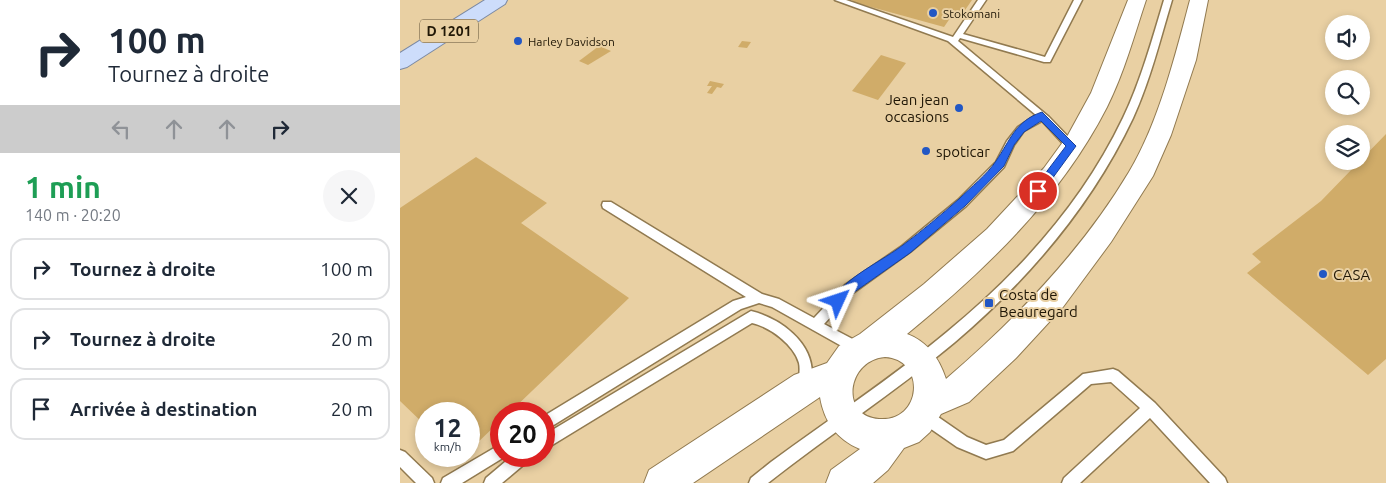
<!DOCTYPE html>
<html lang="fr">
<head>
<meta charset="utf-8">
<style>
  body { margin:0; font-family:Ubuntu,sans-serif; background:#f6f6f7; color:#1f2937; height:100vh; display:flex; flex-direction:column; font-size:19px; white-space:nowrap }
  * { box-sizing:border-box; margin:0 }
  p { font-size:16px; color:#747a83 }
  .icon { flex:none; width:28px; height:28px; fill:none; stroke:currentColor; stroke-width:2; stroke-linecap:round; stroke-linejoin:round }
  .map { position:relative; flex:1; overflow:hidden }
  .details { display:flex; flex-direction:column; background:#fff; width:400px }
  .details>* { flex:none }
  .hud { background:#fff; color:#1f2937; overflow:hidden }
  .tools { position:absolute; left:925px; top:15px; display:grid; gap:10px }
  .tools a { display:grid; place-items:center; width:45px; height:45px; border-radius:50%; background:#fff; box-shadow:0 2px 8px #0003; font-size:25px }
  .speed { position:absolute; left:15px; top:402px; display:flex; gap:10px; font-size:25px; font-weight:700; text-align:center }
  .speed>* { display:grid; place-content:center; width:65px; height:65px; border-radius:50%; background:#fff; box-shadow:0 2px 8px #0003; line-height:1 }
  .speed small { font-size:12px; font-weight:400 }
  .speed .limit { border:8px solid #d22; background:#fff; color:#111 }
  .pin { position:absolute; display:grid; place-items:center; width:42px; height:42px; color:#fff; margin:-21px; border:2px solid #fff; border-radius:50%; box-shadow:0 1px 5px #0007 }
  .me { position:absolute; width:55px; margin:-28px; rotate:48deg; stroke-linejoin:round; filter:drop-shadow(0 0 4px #0008) }
  .turn { display:flex; align-items:center; gap:18px; height:105px; padding:0 25px; font-size:22px }
  .turn .icon { width:65px; height:65px; stroke-width:2.5 }
  .turn b { display:block; font-size:35px; line-height:42px }
  .lanes { display:flex; align-items:center; height:48px; padding:0 25px; background:#0003; justify-content:center; gap:25px; direction:ltr }
  .lanes .off { opacity:.35 }
  .round { display:grid; place-items:center; flex:none; width:52px; height:52px; border-radius:26px; background:#f6f6f7 }
  .overview { display:flex; align-items:center; justify-content:space-between; height:85px; padding:0 25px }
  h1 { font-size:30px; font-weight:600; line-height:38px; color:#1e9e55 }
  ul { padding:0; list-style:none }
  li { display:flex; align-items:center; gap:15px; height:62px; margin:0 10px 8px; padding:0 15px; border:2px solid #e0e1e3; border-radius:15px }
  li div { flex:1 }
  li b { display:block; font-size:19px }
  li em { font-style:normal }
  main { display:flex; flex:1; min-height:0 }
  .map>svg:first-child { display:block }
  .building { fill:#d0ac69 }
  .lines { fill:none; stroke-linecap:round; stroke-linejoin:round }
  .service-casing { stroke:#917a50; stroke-width:3 }
  .tertiary-casing { stroke:#917a50; stroke-width:2 }
  .primary-casing { stroke:#7b89a3; stroke-width:2 }
  .service { fill:#fff; fill-rule:evenodd }
  .tertiary { fill:#fff; fill-rule:evenodd }
  .primary { fill:#cdddfb; fill-rule:evenodd }
  .route { fill:#2563eb; stroke:#184099 }
  .poi-dot { fill:#2257c4; stroke:#e9d0a3; stroke-width:2 }
  .labels { text-anchor:middle; dominant-baseline:central; stroke-width:4; stroke-linejoin:round; paint-order:stroke }
  .far-poi-label { font-size:12px; fill:#201706; stroke:#e9d0a3; text-anchor:start }
  .shield { fill:#e9d0a3; stroke:#5c4e35; stroke-width:1 }
  .shield-label { font-size:14px; font-weight:bold; fill:#201706 }
  .poi-label { font-size:15px; fill:#201706; stroke:#e9d0a3; text-anchor:start }
</style>
</head>
<body>
<main>
<section class="details">
<div class="hud">
<div class="turn"><svg class="icon" aria-label="right" viewBox="0 0 24 24"><path d="M7 20v-9h11M14 6l5 5-5 5"/></svg><div><b>100 m</b>Tournez à droite</div></div>
<div class="lanes"><svg class="icon off" aria-label="left" viewBox="0 0 24 24"><path d="M17 20v-9H6M10 6l-5 5 5 5"/></svg><svg class="icon off" aria-label="ahead" viewBox="0 0 24 24"><path d="M12 20V5M6 11l6-6 6 6"/></svg><svg class="icon off" aria-label="ahead" viewBox="0 0 24 24"><path d="M12 20V5M6 11l6-6 6 6"/></svg><svg class="icon" aria-label="right" viewBox="0 0 24 24"><path d="M7 20v-9h11M14 6l5 5-5 5"/></svg></div>
</div>
<div class="overview"><div><h1>1 min</h1><p>140 m · 20:20</p></div><a class="round"><svg class="icon" aria-label="close" viewBox="0 0 24 24"><path d="M6 6l12 12M18 6L6 18"/></svg></a></div>
<ul>
<li><svg class="icon" aria-label="right" viewBox="0 0 24 24"><path d="M7 20v-9h11M14 6l5 5-5 5"/></svg><div><b>Tournez à droite</b></div><em>100 m</em></li>
<li><svg class="icon" aria-label="right" viewBox="0 0 24 24"><path d="M7 20v-9h11M14 6l5 5-5 5"/></svg><div><b>Tournez à droite</b></div><em>20 m</em></li>
<li><svg class="icon" aria-label="arrive" viewBox="0 0 24 24"><path d="M6 21V4h12l-3 4 3 4H6"/></svg><div><b>Arrivée à destination</b></div><em>20 m</em></li>
</ul>
</section>
<div class="map">
<svg width="986" height="483" viewBox="0 0 986 483">
  <rect width="100%" height="100%" fill="#e9d0a3"/>
  <g class="building">
    <polygon points="452,0 572,0 563,13 555,11 544,27 453,2"/>
    <polygon points="342,41 351,42 347,48 338,47"/>
    <polygon points="199,46 211,51 188,65 179,61"/>
    <polygon points="481,55 506,63 478,100 452,91"/>
    <polygon points="310,81 324,84 321,88 317,87 312,94 307,93 312,86 307,86"/>
    <polygon points="986,134 986,359 968,375 847,273 861,262 852,254 921,201"/>
    <polygon points="76,157 147,203 121,223 229,298 108,414 101,414 101,420 69,451 69,414 26,414 26,426 0,401 0,208"/>
  </g>
  <g class="lines">
    <defs>
      <g id="service">
        <polygon points="435,0 446,0 553,37 578,0 586,0 563,34 645,57 674,0 682,0 650,62 644,62 560,38 558,41 649,117 674,143 676,146 674,149 668,149 642,121 624,131 614,145 604,167 566,206 510,252 453,293 424,324 464,345 465,349 464,353 459,355 454,353 372,307 359,303 341,309 144,431 144,416 333,301 346,297 203,208 202,205 203,202 211,202 362,294 379,299 414,318 445,285 502,246 558,200 596,162 607,141 618,127 636,115 548,41"/>
        <path d="M764,0H772C760,40 750,81 733,118C692,205 628,280 555,342C495,392 429,435 368,483H349L351,478L371,462C429,419 491,379 547,332C619,273 683,202 723,118C741,80 752,40 764,0Z"/>
        <path d="M351,311C380,318 413,342 412,375C412,381 413,385 411,391L406,392L401,391C397,382 401,372 399,363C394,345 370,327 352,323L144,450V435Z"/>
        <polygon points="713,369 718,371 755,403 825,478 827,483 810,483 750,418 680,483 662,483 664,478 740,408 711,382 691,384 613,451 586,459 557,447 518,420 516,415 518,410 523,408 528,410 567,437 586,445 604,440 683,374"/>
        <polygon points="101,444 101,456 106,456 62,483 41,483 43,478"/>
        <polygon points="0,450 5,452 32,478 34,483 16,483 0,467"/>
        <polygon points="112,456 130,456 128,461 102,483 84,483 86,478"/>
      </g>
      <path id="tertiary" d="M728,0H746C734,36 724,73 707,107C660,199 585,270 507,334C528,342 539,358 546,379C616,319 681,252 729,172C759,122 775,56 790,0H808L796,60L771,135L753,176L711,242L663,307L616,358L569,402L541,414L530,432L519,442L504,448L488,470L473,483H426L431,470L460,449C436,439 424,421 420,397L293,483H244L249,470L394,375L427,363L439,346L460,334L524,284L587,229L644,168L668,135L691,93ZM485,357C526,359 523,422 479,419C439,416 447,360 485,357Z"/>
      <polygon id="primary" points="85,0 107,0 105,4 7,67 0,69 0,53"/>
    </defs>
    <use href="#service" class="service-casing"/>
    <use href="#tertiary" class="tertiary-casing"/>
    <use href="#primary" class="primary-casing"/>
    <use href="#service" class="service"/>
    <use href="#tertiary" class="tertiary"/>
    <use href="#primary" class="primary"/>
  </g>
  <path class="route" d="M642,112L676,146L641,194H634L632,191L666,146L641,121L624,132L614,145L604,166L565,206L510,253L453,293L442,305H433L432,301C442,279 484,260 503,245C522,231 541,215 559,199C571,187 587,175 596,161C610,141 615,121 642,112Z"/>
  <g class="poi-dot">
    <circle cx="533" cy="13" r="5"/>
    <circle cx="118" cy="41" r="5"/>
    <circle cx="559" cy="108" r="5"/>
    <circle cx="526" cy="151" r="5"/>
    <circle cx="923" cy="274" r="5"/>
    <rect x="584" y="298" width="10" height="10" rx="2.5"/>
  </g>
  <g class="labels">
    <g class="far-poi-label">
      <text x="543" y="13">Stokomani</text>
      <text x="128" y="41">Harley Davidson</text>
    </g>
    <rect class="shield" x="20" y="19.5" width="58" height="23" rx="4"/>
    <g class="shield-label">
      <text x="49" y="31">D 1201</text>
    </g>
    <g class="poi-label">
      <text x="549" y="99" text-anchor="end">Jean jean<tspan x="549" dy="17">occasions</tspan></text>
      <text x="536" y="151">spoticar</text>
      <text x="933" y="274">CASA</text>
      <text x="599" y="294">Costa de<tspan x="599" dy="17">Beauregard</tspan></text>
    </g>
  </g>
</svg>
<div class="tools">
<a><svg class="icon" aria-label="sound" viewBox="0 0 24 24"><path d="M4 9h4l5-4v14l-5-4H4zM17 9q2 3 0 6"/></svg></a>
<a><svg class="icon" aria-label="search" viewBox="0 0 24 24"><circle cx="10" cy="10" r="6"/><path d="M15 15l6 6"/></svg></a>
<a><svg class="icon" aria-label="layers" viewBox="0 0 24 24"><path d="M12 4l9 5-9 5-9-5zM3 14l9 5 9-5"/></svg></a>
</div>
<div class="speed"><div>12<small>km/h</small></div><div class="limit">20</div></div>
<div class="pin" style="left:638px;top:191px;background:#d93025"><svg class="icon" aria-label="arrive" viewBox="0 0 24 24"><path d="M6 21V4h12l-3 4 3 4H6"/></svg></div>
<svg class="me" style="left:438px;top:301px" viewBox="-20 -20 40 40"><path d="M0-17L14 15 0 8-14 15z" fill="#2563eb" stroke="#fff" stroke-width="4"/></svg>
</div>
</main>
</body>
</html>
